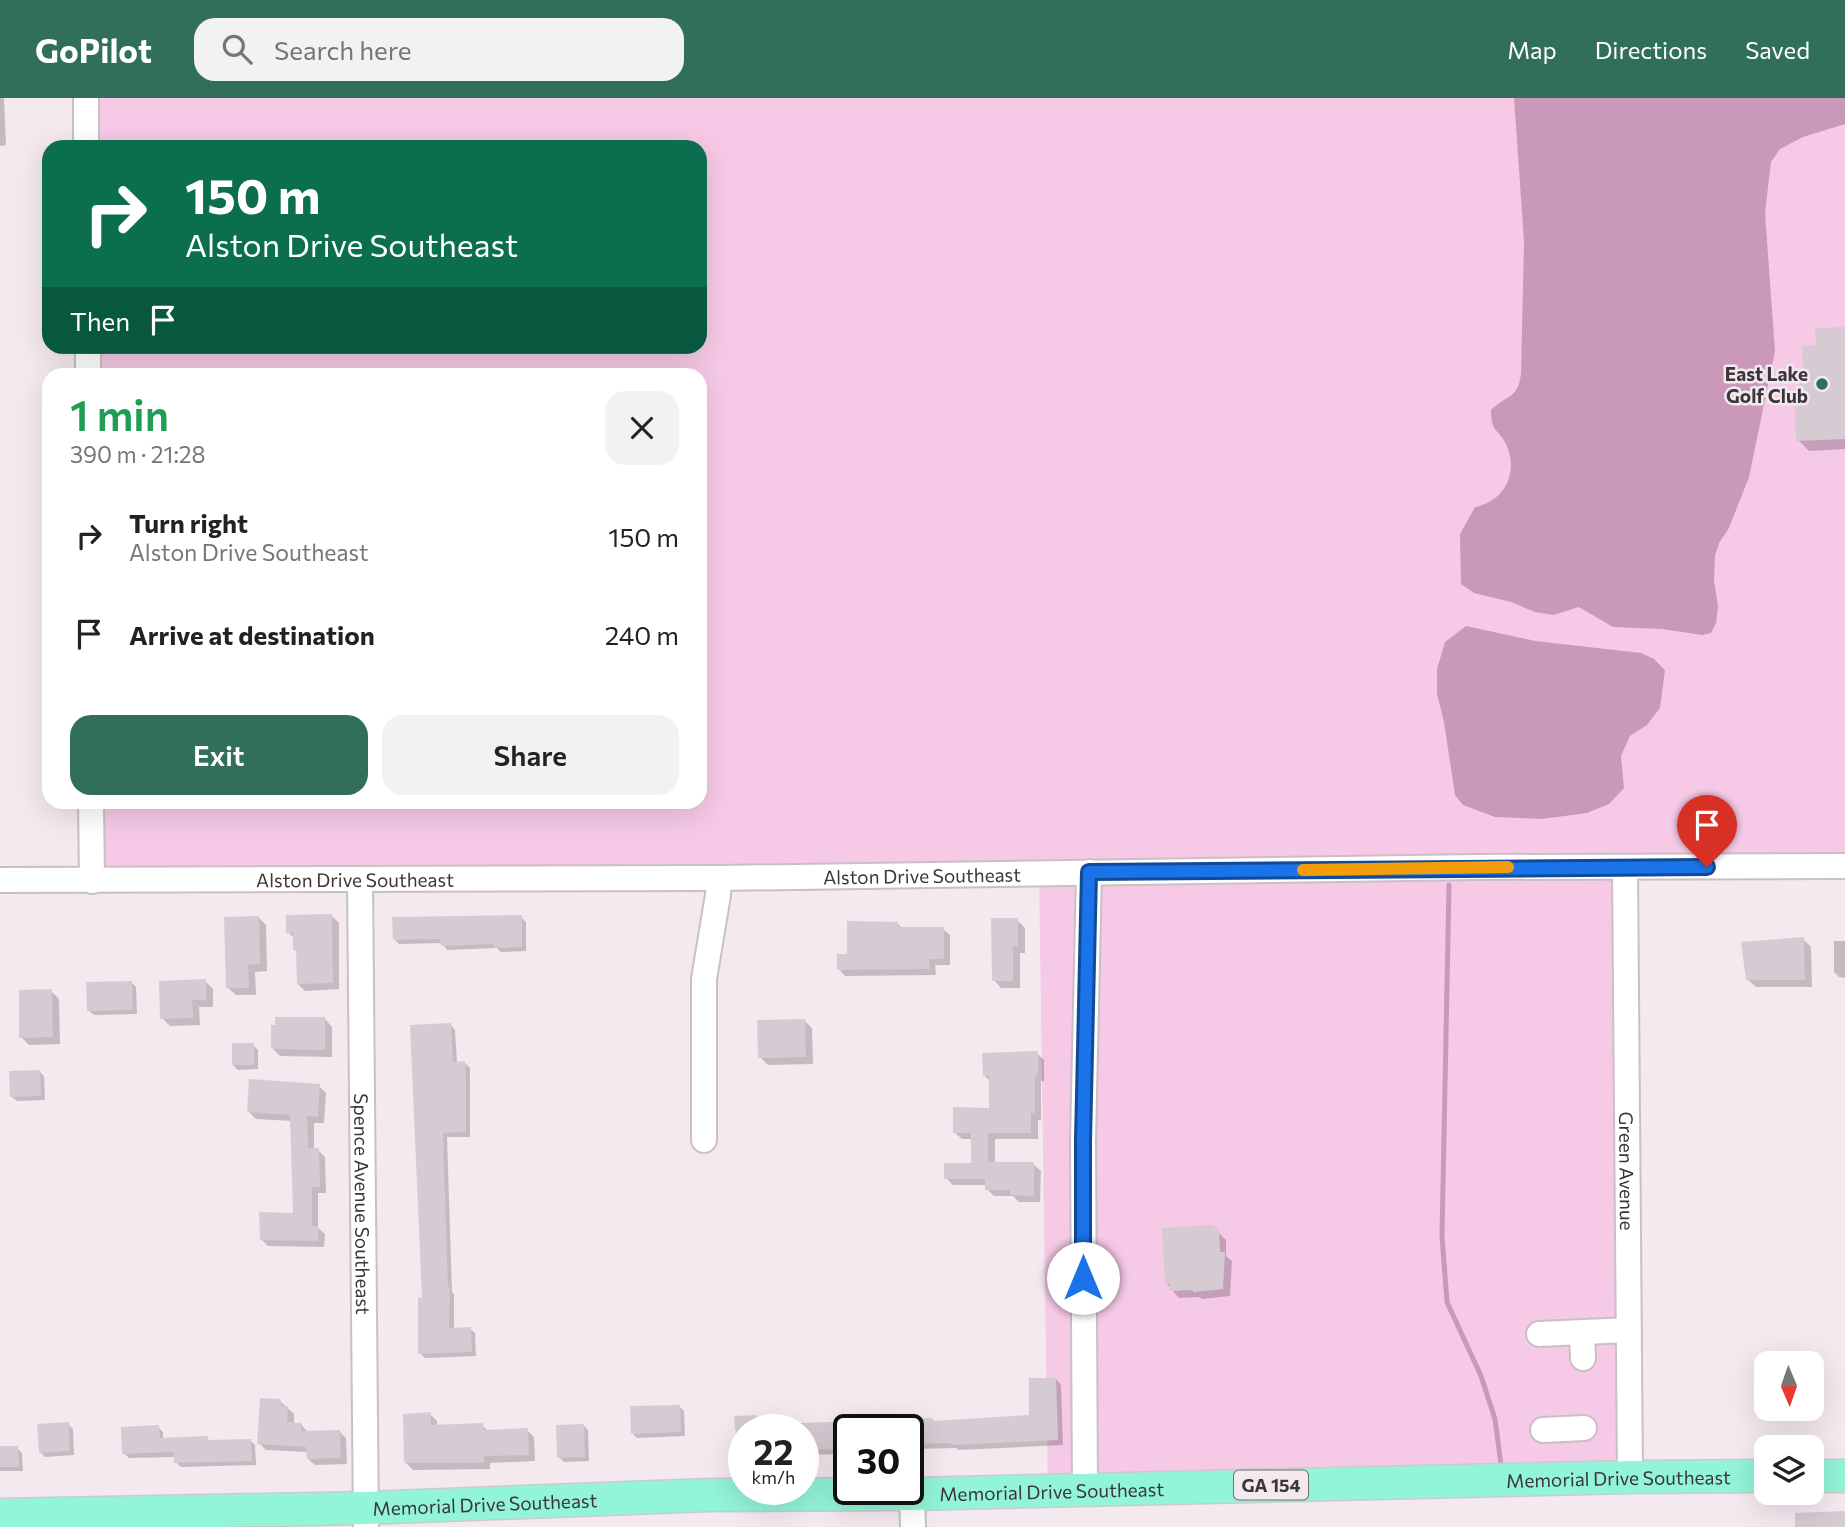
<!DOCTYPE html>
<html lang="en">
<head>
<meta charset="utf-8">
<style>
  body { margin:0; font-family:Commissioner,sans-serif; background:#f2f2f2; color:#222; height:100vh; display:flex; flex-direction:column; font-size:26px; white-space:nowrap }
  * { box-sizing:border-box; margin:0 }
  p { font-size:23px; color:#767676 }
  .icon { flex:none; width:38px; height:38px; fill:none; stroke:currentColor; stroke-width:2; stroke-linecap:round; stroke-linejoin:round }
  .map { position:relative; flex:1; overflow:hidden }
  .drawer { position:absolute; left:42px; top:270px; width:665px; height:441px; display:flex; flex-direction:column; background:#fff; border-radius:21px; box-shadow:0 7px 28px #0002 }
  .drawer>* { flex:none }
  .hud { position:absolute; left:42px; top:42px; width:665px; height:214px; border-radius:21px; box-shadow:0 7px 28px #0002; background:#0b6e4f; color:#fff; overflow:hidden }
  .needle { width:46px; rotate:178deg }
  .controls { position:absolute; left:1754px; top:1253px; display:grid; gap:14px }
  .controls a { display:grid; place-items:center; width:70px; height:70px; border-radius:14px; background:#fff; box-shadow:0 7px 28px #0002; font-size:35px }
  .speed { position:absolute; left:728px; top:1316px; display:flex; gap:14px; font-size:35px; font-weight:700; text-align:center }
  .speed>* { display:grid; place-content:center; width:91px; height:91px; border-radius:50%; background:#fff; box-shadow:0 7px 28px #0002; line-height:1 }
  .speed small { font-size:18px; font-weight:400 }
  .speed .limit { border:4px solid #111; border-radius:10px; background:#fff; color:#111 }
  .pin { position:absolute; display:grid; place-items:center; width:60px; height:60px; color:#fff; margin:-72px -30px; border-radius:50% 50% 50% 0; rotate:-45deg; box-shadow:0 0 7px #0007 }
  .pin .icon { rotate:45deg }
  .me { position:absolute; width:77px; margin:-38px; rotate:0deg; stroke-linejoin:round; filter:drop-shadow(0 0 5px #0008) }
  .turn { display:flex; align-items:center; gap:24px; height:147px; padding:0 28px; font-size:32px }
  .turn .icon { width:91px; height:91px; stroke-width:2.5 }
  .turn b { display:block; font-size:49px; line-height:60px }
  .then { display:flex; align-items:center; height:66px; padding:0 28px; background:#0003; gap:14px; font-size:26px }
  .round { display:grid; place-items:center; flex:none; width:74px; height:74px; border-radius:21px; background:#f2f2f2 }
  .summary { display:flex; align-items:center; justify-content:space-between; height:119px; padding:0 28px }
  h1 { font-size:42px; font-weight:600; line-height:52px; color:#1e9e55 }
  .cta { display:flex; gap:14px; margin-top:auto; padding:14px 28px }
  .cta a { flex:1; height:80px; border-radius:21px; background:#326f5b; color:#fff; font-size:28px; font-weight:600; line-height:80px; text-align:center }
  .cta a+a { background:#f2f2f2; color:#222 }
  ul { padding:0; list-style:none }
  li { display:flex; align-items:center; gap:21px; height:98px; padding:0 28px }
  li div { flex:1 }
  li b { display:block; font-size:26px }
  li em { font-style:normal }
  header { display:flex; align-items:center; gap:42px; box-sizing:border-box; height:98px; padding:0 35px; background:#326f5b; color:#fff }
  header strong { font-size:33px }
  nav { display:flex; gap:38px; margin-inline-start:auto; font-size:24px }
  .search { width:490px; height:63px; background:#f2f2f2; display:flex; align-items:center; gap:18px; box-sizing:border-box; padding:0 24px; border-radius:21px; color:#767676; font-size:26px }
  .map>svg:first-child { display:block }
  .green { fill:#f6c9e6 }
  .water { fill:#ca99b9 }
  .shadow { fill:#0003 }
  .lines { fill:none; stroke-linecap:round; stroke-linejoin:round }
  .stream { stroke:#ca99b9; stroke-width:5 }
  .building { fill:#d6cbd2 }
  .minor-casing { stroke:#cabfc6; stroke-width:28 }
  .major-casing { stroke:#cccbcc; stroke-width:35 }
  .minor { stroke:#fff; stroke-width:24 }
  .major { stroke:#92f4d8; stroke-width:32 }
  .route-casing { stroke:#114b97; stroke-width:18 }
  .route { stroke:#1a73e8; stroke-width:12 }
  .slow { stroke:#f59e0b; stroke-width:12 }
  .poi-dot { fill:#326f5b; stroke:#f5e9f0; stroke-width:2.5 }
  .labels { text-anchor:middle; dominant-baseline:central; stroke-width:5; stroke-linejoin:round; paint-order:stroke }
  .shield { fill:#f5e9f0; stroke:#736c70; stroke-width:2 }
  .shield-label { font-size:18px; font-weight:bold; fill:#3b3639 }
  .poi-label { font-size:19px; font-weight:bold; fill:#3b3639; stroke:#f5e9f0; text-anchor:end }
  .street-label { font-size:19px; fill:#3b3639; stroke:#f5e9f0 }
</style>
</head>
<body>
<header>
<strong>GoPilot</strong>
<div class="search"><svg class="icon" aria-label="search" viewBox="0 0 24 24"><circle cx="10" cy="10" r="6"/><path d="M15 15l6 6"/></svg>Search here</div>
<nav><a>Map</a><a>Directions</a><a>Saved</a></nav>
</header>
<div class="map">
<svg width="1845" height="1429" viewBox="0 0 1845 1429">
  <rect width="100%" height="100%" fill="#f5e9f0"/>
  <polygon class="green" points="86,0 1845,0 1845,768 1639,770 1618,1389 1048,1401 1039,773 88,777 87,704 700,704 700,276 87,276 87,249 700,248 700,49 86,49"/>
  <g class="water">
    <path d="M1514,0H1845V26L1803,39L1780,51L1771,64L1765,115L1775,253L1749,379L1729,430L1719,445L1715,458L1714,482L1718,508L1716,525L1711,535L1702,537L1662,531L1613,529L1579,509L1553,517L1535,514L1511,504L1474,495L1461,486L1460,436L1475,409C1505,403 1519,374 1506,346C1498,330 1491,335 1491,312C1507,296 1518,302 1521,275L1524,143Z"/>
    <polygon points="1466,528 1535,543 1641,555 1654,561 1665,572 1660,610 1647,627 1630,638 1621,658 1624,690 1609,706 1587,715 1542,721 1495,719 1463,707 1455,697 1444,624 1437,596 1437,571 1445,544"/>
  </g>
  <g class="shadow">
    <polygon points="0,0 4,0 6,47 0,48"/>
    <polygon points="1845,231 1845,351 1809,353 1798,342 1805,279 1818,249"/>
    <polygon points="332,818 339,825 339,891 305,893 298,886 298,855 295,852 295,841 288,834"/>
    <polygon points="258,819 266,827 267,873 255,874 256,897 236,897 228,890"/>
    <polygon points="521,819 526,824 526,853 501,854 497,850 447,852 442,845 399,846 395,842"/>
    <polygon points="1017,822 1025,830 1025,855 1020,855 1020,890 1001,890 994,882"/>
    <polygon points="898,826 903,831 943,831 950,837 950,867 935,867 936,877 845,878 839,871 849,858"/>
    <polygon points="1803,841 1811,849 1812,889 1756,889 1748,882"/>
    <polygon points="1834,843 1845,843 1845,880 1839,879 1834,874"/>
    <polygon points="205,883 213,891 213,909 199,909 200,927 170,928 162,920"/>
    <polygon points="131,884 136,889 137,916 94,917 89,913"/>
    <polygon points="51,893 59,901 60,946 29,947 21,939"/>
    <polygon points="325,921 332,929 332,959 280,958 273,951"/>
    <polygon points="804,922 812,930 813,966 768,967 760,959"/>
    <polygon points="451,927 455,932 457,965 465,965 470,970 470,1039 447,1039 452,1194 454,1196 454,1231 470,1231 475,1235 476,1258 425,1260 420,1255 424,1202"/>
    <polygon points="253,947 258,952 258,971 238,972 233,967"/>
    <polygon points="1037,955 1044,962 1044,983 1041,983 1041,1022 1038,1022 1038,1041 995,1041 995,1066 1033,1066 1041,1073 1040,1104 1019,1104 1013,1098 994,1098 987,1091 987,1087 953,1087 946,1080 972,1067 972,1041 962,1041 954,1034 991,1011 991,984 984,977"/>
    <polygon points="39,973 44,978 45,1002 17,1003 12,999"/>
    <polygon points="319,988 326,995 324,1025 314,1025 314,1052 318,1052 325,1059 326,1095 318,1095 318,1130 325,1136 324,1149 268,1148 261,1141 294,1117 292,1023 256,1021 249,1014"/>
    <polygon points="1213,1129 1226,1142 1226,1158 1232,1163 1230,1198 1202,1201 1200,1199 1179,1200 1166,1185"/>
    <polygon points="1056,1281 1061,1287 1063,1347 959,1352 956,1350 916,1351 908,1349 908,1332 849,1332 849,1356 803,1357 803,1332 744,1332 744,1358 737,1352 736,1320 757,1319 762,1326 932,1322 935,1324 1031,1319"/>
    <polygon points="280,1303 294,1316 294,1326 301,1326 308,1335 340,1334 346,1340 347,1366 315,1367 308,1361 308,1354 266,1352 259,1345"/>
    <polygon points="679,1308 684,1313 685,1338 637,1340 632,1335"/>
    <polygon points="430,1316 437,1323 437,1329 482,1327 488,1333 527,1332 534,1339 535,1363 490,1365 490,1371 413,1372 406,1365"/>
    <polygon points="68,1326 73,1331 74,1357 45,1359 40,1354"/>
    <polygon points="583,1327 588,1332 589,1363 564,1364 559,1359"/>
    <polygon points="158,1329 163,1334 163,1341 207,1340 211,1344 250,1342 255,1347 256,1367 181,1369 176,1364 176,1359 129,1360 124,1355"/>
    <polygon points="0,1350 17,1350 22,1355 23,1373 0,1373"/>
  </g>
  <g class="lines">
    <polyline class="stream" points="1449,787 1442,1138 1447,1204 1481,1278 1495,1321 1501,1367"/>
  </g>
  <g class="building">
    <polygon points="1845,229 1845,341 1796,343 1794,294 1800,294 1799,278 1803,277 1802,248 1816,247 1815,230"/>
    <polygon points="332,816 333,885 297,886 296,852 293,852 293,835 286,835 286,817"/>
    <polygon points="522,817 522,849 494,850 494,846 441,848 440,841 393,842 392,819"/>
    <polygon points="259,818 260,866 248,867 249,890 226,890 224,819"/>
    <polygon points="991,820 1018,820 1018,848 1013,848 1013,883 992,883"/>
    <polygon points="847,823 898,824 898,829 944,829 944,861 929,861 930,871 837,872 837,856 847,856"/>
    <polygon points="1804,839 1805,882 1746,882 1741,844"/>
    <polygon points="206,881 206,902 192,902 193,920 160,921 159,883"/>
    <polygon points="132,883 133,912 87,913 86,884"/>
    <polygon points="52,891 53,939 19,940 19,892"/>
    <polygon points="275,919 325,919 325,952 271,951 271,927 275,927"/>
    <polygon points="805,921 806,959 758,960 757,922"/>
    <polygon points="451,925 453,964 465,963 466,989 466,1034 443,1035 448,1189 450,1189 449,1230 471,1229 472,1254 418,1256 418,1199 422,1200 410,927"/>
    <rect x="232" y="945" width="22" height="22"/>
    <polygon points="1038,953 1038,977 1035,977 1035,1015 1031,1015 1031,1035 988,1035 988,1064 1034,1064 1034,1098 1010,1097 1010,1092 985,1092 985,1081 944,1081 944,1065 971,1065 971,1035 953,1035 953,1009 989,1010 989,978 983,978 982,955"/>
    <polygon points="40,972 41,998 10,999 9,973"/>
    <polygon points="249,981 320,986 318,1019 307,1018 308,1050 319,1050 320,1089 312,1089 312,1128 318,1128 318,1143 260,1142 259,1114 293,1115 290,1017 247,1014"/>
    <polygon points="1213,1127 1219,1133 1220,1154 1225,1154 1223,1191 1193,1194 1193,1192 1169,1193 1169,1186 1165,1186 1162,1130"/>
    <polygon points="1029,1280 1056,1280 1058,1342 952,1347 951,1345 909,1346 908,1321 933,1320 933,1323 1029,1317"/>
    <polygon points="260,1300 281,1301 281,1308 288,1308 287,1324 302,1325 301,1333 340,1332 341,1360 307,1361 306,1349 257,1346"/>
    <polygon points="680,1307 681,1334 631,1336 630,1308"/>
    <polygon points="431,1314 431,1327 483,1325 483,1332 528,1330 529,1357 484,1358 484,1365 404,1365 403,1316"/>
    <polygon points="757,1317 758,1332 735,1332 734,1318"/>
    <polygon points="69,1324 70,1353 39,1355 37,1326"/>
    <polygon points="844,1324 845,1351 803,1352 803,1325"/>
    <polygon points="584,1326 585,1359 557,1360 556,1327"/>
    <polygon points="159,1327 160,1340 208,1338 208,1342 251,1341 252,1363 174,1365 174,1354 122,1356 121,1329"/>
    <polygon points="0,1348 18,1348 19,1369 0,1369"/>
    <polygon points="1845,1413 1845,1429 1795,1429 1795,1415"/>
  </g>
  <g class="lines">
    <defs>
      <g id="minor">
        <polyline points="86,0 86,49"/>
        <polyline points="88,248 88,276"/>
        <polyline points="91,704 92,783"/>
        <path id="s1" d="M1625,769L1630,1379"/>
        <path id="s2" d="M0,782L719,780L1479,769L1845,768"/>
        <path id="s3" d="M360,782L366,1429"/>
        <polyline points="704,1042 704,881 718,797 719,780"/>
        <polyline points="1582,1235 1583,1260"/>
        <polyline points="1539,1236 1629,1232"/>
        <polyline points="1543,1332 1584,1330"/>
        <polyline points="1085,1391 1083,1042 1089,774"/>
        <polyline points="912,1396 913,1429"/>
      </g>
      <g id="major">
        <polyline points="1811,1378 1845,1378"/>
        <path id="s4" d="M0,1417L366,1410L710,1397L912,1396L1630,1379L1766,1378"/>
      </g>
    </defs>
    <use href="#minor" class="minor-casing"/>
    <use href="#major" class="major-casing"/>
    <use href="#minor" class="minor"/>
    <use href="#major" class="major"/>
  </g>
  <g class="lines">
    <defs>
      <polyline id="route" points="1083,1180 1083,1042 1089,774 1707,769"/>
    </defs>
    <use href="#route" class="route-casing"/>
    <use href="#route" class="route"/>
    <polyline class="slow" points="1303,772 1508,769"/>
  </g>
  <circle class="poi-dot" cx="1822" cy="286" r="7"/>
  <g class="labels">
    <rect class="shield" x="1234" y="1372.5" width="74" height="29" rx="5"/>
    <g class="shield-label">
      <text x="1271" y="1387">GA 154</text>
    </g>
    <g class="poi-label">
      <text x="1808" y="275">East Lake<tspan x="1808" dy="22">Golf Club</tspan></text>
    </g>
    <g class="street-label">
      <text stroke="none"><textPath href="#s2" startOffset="922">Alston Drive Southeast</textPath></text>
      <text stroke="none"><textPath href="#s2" startOffset="355">Alston Drive Southeast</textPath></text>
      <text stroke="none"><textPath href="#s1" startOffset="304">Green Avenue</textPath></text>
      <text stroke="none"><textPath href="#s3" startOffset="324">Spence Avenue Southeast</textPath></text>
      <text stroke="none"><textPath href="#s4" startOffset="1619">Memorial Drive Southeast</textPath></text>
      <text stroke="none"><textPath href="#s4" startOffset="1052">Memorial Drive Southeast</textPath></text>
      <text stroke="none"><textPath href="#s4" startOffset="485">Memorial Drive Southeast</textPath></text>
    </g>
  </g>
</svg>
<div class="controls">
<a><svg class="needle" viewBox="-14 -14 28 28"><path d="M0-13l5 13h-10z" fill="#e53935"/><path d="M0 13l5-13h-10z" fill="#767676"/></svg></a>
<a><svg class="icon" aria-label="layers" viewBox="0 0 24 24"><path d="M12 4l9 5-9 5-9-5zM3 14l9 5 9-5"/></svg></a>
</div>
<div class="speed"><div>22<small>km/h</small></div><div class="limit">30</div></div>
<div class="pin" style="left:1707px;top:769px;background:#d93025"><svg class="icon" aria-label="arrive" viewBox="0 0 24 24"><path d="M6 21V4h12l-3 4 3 4H6"/></svg></div>
<svg class="me" style="left:1083px;top:1180px" viewBox="-20 -20 40 40"><circle r="19" fill="#fff"/><path d="M0-13L10 11 0 6-10 11z" fill="#1a73e8"/></svg>
<div class="hud">
<div class="turn"><svg class="icon" aria-label="right" viewBox="0 0 24 24"><path d="M7 20v-9h11M14 6l5 5-5 5"/></svg><div><b>150 m</b>Alston Drive Southeast</div></div>
<div class="then">Then<svg class="icon" aria-label="arrive" viewBox="0 0 24 24"><path d="M6 21V4h12l-3 4 3 4H6"/></svg></div>
</div>
<section class="drawer">
<div class="summary"><div><h1>1 min</h1><p>390 m · 21:28</p></div><a class="round"><svg class="icon" aria-label="close" viewBox="0 0 24 24"><path d="M6 6l12 12M18 6L6 18"/></svg></a></div>
<ul>
<li><svg class="icon" aria-label="right" viewBox="0 0 24 24"><path d="M7 20v-9h11M14 6l5 5-5 5"/></svg><div><b>Turn right</b><p>Alston Drive Southeast</p></div><em>150 m</em></li>
<li><svg class="icon" aria-label="arrive" viewBox="0 0 24 24"><path d="M6 21V4h12l-3 4 3 4H6"/></svg><div><b>Arrive at destination</b></div><em>240 m</em></li>
</ul>
<div class="cta"><a>Exit</a><a>Share</a></div>
</section>
</div>
</body>
</html>
